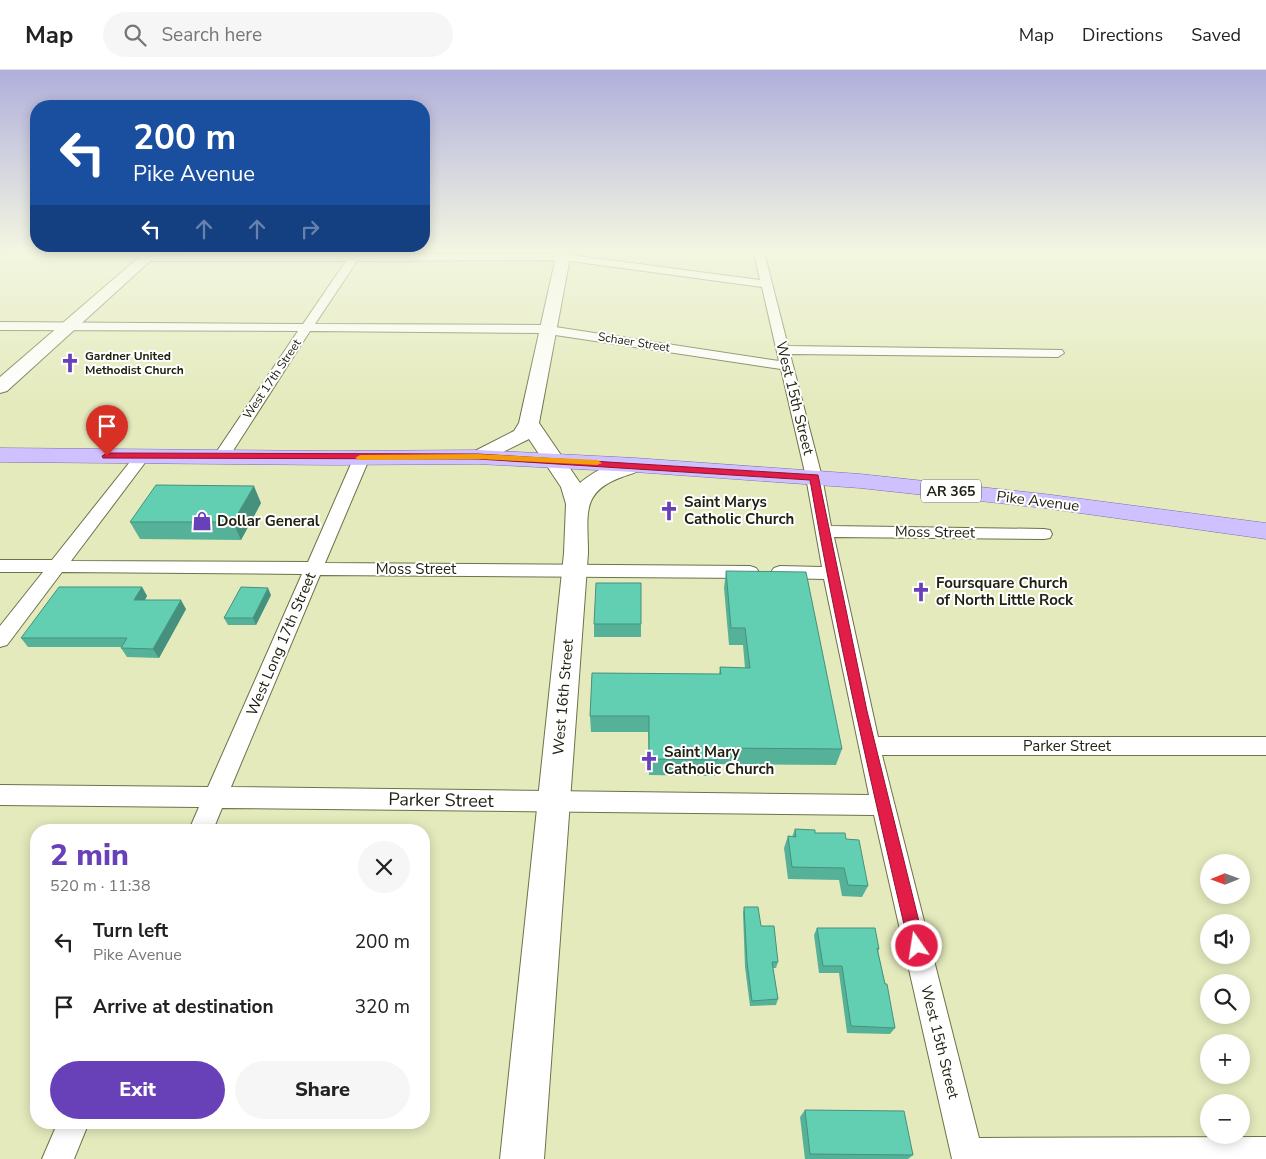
<!DOCTYPE html>
<html lang="en">
<head>
<meta charset="utf-8">
<style>
  body { margin:0; font-family:"Nunito Sans",sans-serif; background:#f6f6f6; color:#222; height:100vh; display:flex; flex-direction:column; font-size:19px; white-space:nowrap }
  * { box-sizing:border-box; margin:0 }
  p { font-size:16px; color:#767676 }
  .icon { flex:none; width:28px; height:28px; fill:none; stroke:currentColor; stroke-width:2; stroke-linecap:round; stroke-linejoin:round }
  .map { position:relative; flex:1; overflow:hidden }
  .drawer { position:absolute; left:30px; top:754px; width:400px; height:305px; display:flex; flex-direction:column; background:#fff; border-radius:20px; box-shadow:0 2px 12px #0003 }
  .drawer>* { flex:none }
  .top-card { position:absolute; left:30px; top:30px; width:400px; height:152px; border-radius:20px; box-shadow:0 2px 12px #0003; background:#1a4fa0; color:#fff; overflow:hidden }
  .needle { width:32px; rotate:269deg }
  .fabs { position:absolute; left:1200px; top:784px; display:grid; gap:10px }
  .fabs a { display:grid; place-items:center; width:50px; height:50px; border-radius:50%; background:#fff; box-shadow:0 2px 12px #0003; font-size:25px }
  .pin { position:absolute; display:grid; place-items:center; width:42px; height:42px; color:#fff; margin:-51px -21px; border-radius:50% 50% 50% 0; rotate:-45deg; box-shadow:0 0 5px #0007 }
  .pin .icon { rotate:45deg }
  .me { position:absolute; width:55px; margin:-28px; rotate:347deg; stroke-linejoin:round; filter:drop-shadow(0 0 4px #0008) }
  .turn { display:flex; align-items:center; gap:18px; height:105px; padding:0 20px; font-size:22px }
  .turn .icon { width:65px; height:65px; stroke-width:2.5 }
  .turn b { display:block; font-size:35px; line-height:42px }
  .lanes { display:flex; align-items:center; height:48px; padding:0 20px; background:#0003; justify-content:center; gap:25px; direction:ltr }
  .lanes .off { opacity:.35 }
  .round { display:grid; place-items:center; flex:none; width:52px; height:52px; border-radius:26px; background:#f6f6f6 }
  .summary { display:flex; align-items:center; justify-content:space-between; height:85px; padding:0 20px }
  h1 { font-size:30px; font-weight:800; line-height:38px; color:#6841b9 }
  .action { display:flex; gap:10px; margin-top:auto; padding:10px 20px }
  .action a { flex:1; height:58px; border-radius:30px; background:#6841b9; color:#fff; font-size:20px; font-weight:800; line-height:58px; text-align:center }
  .action a+a { background:#f6f6f6; color:#222 }
  ul { padding:0; list-style:none }
  li { display:flex; align-items:center; gap:15px; height:65px; padding:0 20px }
  li div { flex:1 }
  li b { display:block; font-size:19px }
  li em { font-style:normal }
  header { display:flex; align-items:center; gap:30px; box-sizing:border-box; height:70px; padding:0 25px; background:#fff; border-bottom:1px solid #e0e0e0 }
  header strong { font-size:24px }
  nav { display:flex; gap:28px; margin-inline-start:auto; font-size:18px }
  .search { width:350px; height:45px; background:#f6f6f6; display:flex; align-items:center; gap:12px; box-sizing:border-box; padding:0 18px; border-radius:28px; color:#767676; font-size:19px }
  .map>svg:first-child { display:block }
  .lines { fill:none; stroke-linecap:round; stroke-linejoin:round }
  .street-casing { stroke:#6d7249; stroke-width:2 }
  .secondary-casing { stroke:#6d7249; stroke-width:2 }
  .primary-casing { stroke:#7d6dac; stroke-width:1 }
  .street { fill:#fff; fill-rule:evenodd }
  .secondary { fill:#fff; fill-rule:evenodd }
  .primary { fill:#cfc0ff; fill-rule:evenodd }
  .wall { fill:#55b299 }
  .shaded-wall { fill:#45917d }
  .building { fill:#63cfb2; stroke:#45917d }
  .route { fill:#e11d48; stroke:#92132f }
  .slow { fill:#f59e0b }
  .labels { text-anchor:middle; dominant-baseline:central; stroke-width:4; stroke-linejoin:round; paint-order:stroke }
  .far-street-label { font-size:12px; fill:#212211; stroke:#fff }
  .far-poi-label { font-size:12px; font-weight:bold; fill:#212211; stroke:#fff; text-anchor:start }
  .shield { fill:#fff; stroke:#646458; stroke-width:1 }
  .shield-label { font-size:14px; font-weight:bold; fill:#212211 }
  .street-label { font-size:15px; fill:#212211; stroke:#fff }
  .poi-label { font-size:15px; font-weight:bold; fill:#212211; stroke:#fff; text-anchor:start }
  .near-street-label { font-size:18px; fill:#212211; stroke:#fff }
</style>
</head>
<body>
<header>
<strong>Map</strong>
<div class="search"><svg class="icon" aria-label="search" viewBox="0 0 24 24"><circle cx="10" cy="10" r="6"/><path d="M15 15l6 6"/></svg>Search here</div>
<nav><a>Map</a><a>Directions</a><a>Saved</a></nav>
</header>
<div class="map">
<svg width="1266" height="1089" viewBox="0 0 1266 1089">
  <rect width="100%" height="100%" fill="#e4eabc"/>
  <g class="lines">
    <defs>
      <g id="street">
        <polygon points="0,182 7,182 0,186"/>
        <path d="M352,182H362L361,184H563L760,210L754,182H764L788,276L1062,280L1064,283L1058,287L790,284L822,407L831,456L1044,459L1050,460L1052,464L1050,468L1044,469L834,467L878,667H1266V685H882L979,1068L1266,1067V1089H952L874,745L222,738L213,760H189L199,737L0,735V715L208,717L302,504L62,502L7,575L0,577V556L43,502H0V490H52L137,383H147L150,386L71,491L308,492L354,387L357,384H367L370,387L325,493L750,496L756,498L759,502L756,506L750,508L320,505L231,717L869,725L824,509L780,508L774,506L771,502L774,498L780,496L822,497L806,407L781,299L542,263L310,261L229,387L226,390H216L213,387L298,261L0,260V252L303,254L346,191H146L141,188L146,185L350,184ZM563,190L762,217L779,291L542,255L315,254L357,191Z"/>
        <polygon points="58,1052 89,1052 74,1089 42,1089"/>
      </g>
      <g id="secondary">
        <polygon points="145,182 160,182 7,321 0,323 0,307"/>
        <path d="M557,182H571L539,353L580,413C595,400 623,386 643,390L646,395C641,402 630,404 622,407C580,422 588,445 588,483L544,1089H500L564,483L566,434L561,417L529,369L485,391L478,393L471,391L467,387L471,383L514,361L519,353Z"/>
      </g>
      <polygon id="primary" points="0,378 333,381 478,380 635,388 860,404 1044,424 1266,453 1266,469 1044,438 860,418 635,402 478,394 333,395 0,392"/>
    </defs>
    <use href="#street" class="street-casing"/>
    <use href="#secondary" class="secondary-casing"/>
    <use href="#primary" class="primary-casing"/>
    <use href="#street" class="street"/>
    <use href="#secondary" class="secondary"/>
    <use href="#primary" class="primary"/>
  </g>
  <g class="wall">
    <polygon points="261,433 241,470 140,469 130,452"/>
    <polygon points="726,501 842,679 836,695 717,694 715,706 649,705 648,662 591,662 590,646 719,604 720,597 745,598 743,575 729,575 724,518"/>
    <polygon points="641,513 641,567 594,567 594,554"/>
    <polygon points="142,517 147,526 145,530 186,539 159,588 127,587 121,578 122,577 28,577 21,568"/>
    <polygon points="271,525 256,555 228,555 224,548"/>
    <polygon points="795,759 846,769 868,816 862,827 842,826 839,810 788,809 784,778 788,766 792,767"/>
    <polygon points="744,837 761,856 778,892 776,898 773,898 778,929 776,935 750,936 745,897 743,843"/>
    <polygon points="817,858 879,879 878,882 895,958 890,964 847,963 839,903 819,903 814,865"/>
    <polygon points="805,1040 913,1085 908,1089 805,1089 800,1047"/>
  </g>
  <g class="shaded-wall">
    <polygon points="254,416 261,433 241,470 233,452"/>
    <polygon points="142,517 147,526 139,539 134,530"/>
    <polygon points="268,518 271,525 256,555 253,548"/>
    <polygon points="181,530 186,539 159,588 153,579"/>
  </g>
  <g class="building">
    <polygon points="156,415 254,416 233,452 130,452"/>
    <polygon points="726,501 806,502 842,679 716,678 717,690 649,689 649,646 590,646 592,603 721,604 720,597 750,598 745,558 731,558"/>
    <polygon points="596,513 641,513 641,554 594,554"/>
    <polygon points="59,517 142,517 134,530 181,530 153,579 121,578 127,568 21,568"/>
    <polygon points="241,517 268,518 253,548 224,548"/>
    <polygon points="795,759 815,760 815,763 845,763 846,769 859,770 868,816 848,815 844,798 792,797 788,766 796,767"/>
    <polygon points="744,837 758,837 761,856 774,856 778,892 772,892 778,929 752,931 747,892"/>
    <polygon points="817,858 875,858 879,879 877,878 885,914 887,914 895,958 851,956 842,896 823,896"/>
    <polygon points="805,1040 904,1041 913,1085 810,1084"/>
  </g>
  <linearGradient id="sky" x2="0" y2="1"><stop stop-color="#b0afdc"/><stop offset="0.54" stop-color="#f3f6e1"/><stop offset="1" stop-color="#f3f6e1" stop-opacity="0"/></linearGradient>
  <rect width="1266" height="334" fill="url(#sky)"/>
  <path class="route" d="M107,383L478,384L818,405L867,641L925,876L922,881L917,884L911,881L909,876C873,721 837,567 810,410L478,389L103,388L102,386Z"/>
  <polygon class="slow" points="478,384 597,390 602,393 597,395 478,389 360,390 355,388 360,385"/>
  <defs>
    <symbol id="church-bare" viewBox="-9 -9 18 18"><path d="M-1.2-6h2.4v3.5h3.3v2.4h-3.3V6h-2.4V-.1h-3.3v-2.4h3.3Z" fill="#6841b9" stroke="#fff" stroke-width="2.5" paint-order="stroke"/></symbol>
    <symbol id="shop-bare" viewBox="-9 -9 18 18"><path d="M-5-2.5h2.3a2.7 3.5 0 0 1 5.4 0H5L5.5 6h-11ZM-1.5-2.5h3a1.5 2.3 0 0 0-3 0Z" fill="#6841b9" stroke="#fff" stroke-width="2.5" paint-order="stroke"/></symbol>
  </defs>
  <g fill-rule="evenodd">
    <use href="#church-bare" x="56" y="279" width="28" height="28"/>
    <use href="#church-bare" x="655" y="427" width="28" height="28"/>
    <use href="#shop-bare" x="188" y="437" width="28" height="28"/>
    <use href="#church-bare" x="907" y="508" width="28" height="28"/>
    <use href="#church-bare" x="635" y="677" width="28" height="28"/>
  </g>
  <g class="labels">
    <g class="far-street-label">
      <text transform="translate(634 272) rotate(9)">Schaer Street</text>
      <text transform="translate(272 309) rotate(-56)">West 17th Street</text>
    </g>
    <g class="far-poi-label">
      <text x="85" y="286">Gardner United<tspan x="85" dy="14">Methodist Church</tspan></text>
    </g>
    <rect class="shield" x="921" y="409.5" width="60" height="23" rx="4"/>
    <g class="shield-label">
      <text x="951" y="421">AR 365</text>
    </g>
    <g class="street-label">
      <text transform="translate(795 328) rotate(76)">West 15th Street</text>
      <text transform="translate(1038 431) rotate(7)">Pike Avenue</text>
      <text transform="translate(935 462) rotate(1)">Moss Street</text>
      <text x="416" y="499">Moss Street</text>
      <text transform="translate(281 574) rotate(-67)">West Long 17th Street</text>
      <text transform="translate(563 627) rotate(-85)">West 16th Street</text>
      <text x="1067" y="676">Parker Street</text>
      <text transform="translate(940 972) rotate(76)">West 15th Street</text>
    </g>
    <g class="poi-label">
      <text x="684" y="432">Saint Marys<tspan x="684" dy="17">Catholic Church</tspan></text>
      <text x="217" y="451">Dollar General</text>
      <text x="936" y="513">Foursquare Church<tspan x="936" dy="17">of North Little Rock</tspan></text>
      <text x="664" y="682">Saint Mary<tspan x="664" dy="17">Catholic Church</tspan></text>
    </g>
    <g class="near-street-label">
      <text transform="translate(441 730) rotate(1)">Parker Street</text>
    </g>
  </g>
</svg>
<div class="fabs">
<a><svg class="needle" viewBox="-14 -14 28 28"><path d="M0-13l5 13h-10z" fill="#e53935"/><path d="M0 13l5-13h-10z" fill="#767676"/></svg></a>
<a><svg class="icon" aria-label="sound" viewBox="0 0 24 24"><path d="M4 9h4l5-4v14l-5-4H4zM17 9q2 3 0 6"/></svg></a>
<a><svg class="icon" aria-label="search" viewBox="0 0 24 24"><circle cx="10" cy="10" r="6"/><path d="M15 15l6 6"/></svg></a>
<a>+</a>
<a>−</a>
</div>
<div class="pin" style="left:107px;top:386px;background:#d93025"><svg class="icon" aria-label="arrive" viewBox="0 0 24 24"><path d="M6 21V4h12l-3 4 3 4H6"/></svg></div>
<svg class="me" style="left:917px;top:876px" viewBox="-20 -20 40 40"><circle r="17" fill="#e11d48" stroke="#fff" stroke-width="3"/><path d="M0-11L8 9 0 5-8 9z" fill="#fff"/></svg>
<div class="top-card">
<div class="turn"><svg class="icon" aria-label="left" viewBox="0 0 24 24"><path d="M17 20v-9H6M10 6l-5 5 5 5"/></svg><div><b>200 m</b>Pike Avenue</div></div>
<div class="lanes"><svg class="icon" aria-label="left" viewBox="0 0 24 24"><path d="M17 20v-9H6M10 6l-5 5 5 5"/></svg><svg class="icon off" aria-label="ahead" viewBox="0 0 24 24"><path d="M12 20V5M6 11l6-6 6 6"/></svg><svg class="icon off" aria-label="ahead" viewBox="0 0 24 24"><path d="M12 20V5M6 11l6-6 6 6"/></svg><svg class="icon off" aria-label="right" viewBox="0 0 24 24"><path d="M7 20v-9h11M14 6l5 5-5 5"/></svg></div>
</div>
<section class="drawer">
<div class="summary"><div><h1>2 min</h1><p>520 m · 11:38</p></div><a class="round"><svg class="icon" aria-label="close" viewBox="0 0 24 24"><path d="M6 6l12 12M18 6L6 18"/></svg></a></div>
<ul>
<li><svg class="icon" aria-label="left" viewBox="0 0 24 24"><path d="M17 20v-9H6M10 6l-5 5 5 5"/></svg><div><b>Turn left</b><p>Pike Avenue</p></div><em>200 m</em></li>
<li><svg class="icon" aria-label="arrive" viewBox="0 0 24 24"><path d="M6 21V4h12l-3 4 3 4H6"/></svg><div><b>Arrive at destination</b></div><em>320 m</em></li>
</ul>
<div class="action"><a>Exit</a><a>Share</a></div>
</section>
</div>
</body>
</html>
